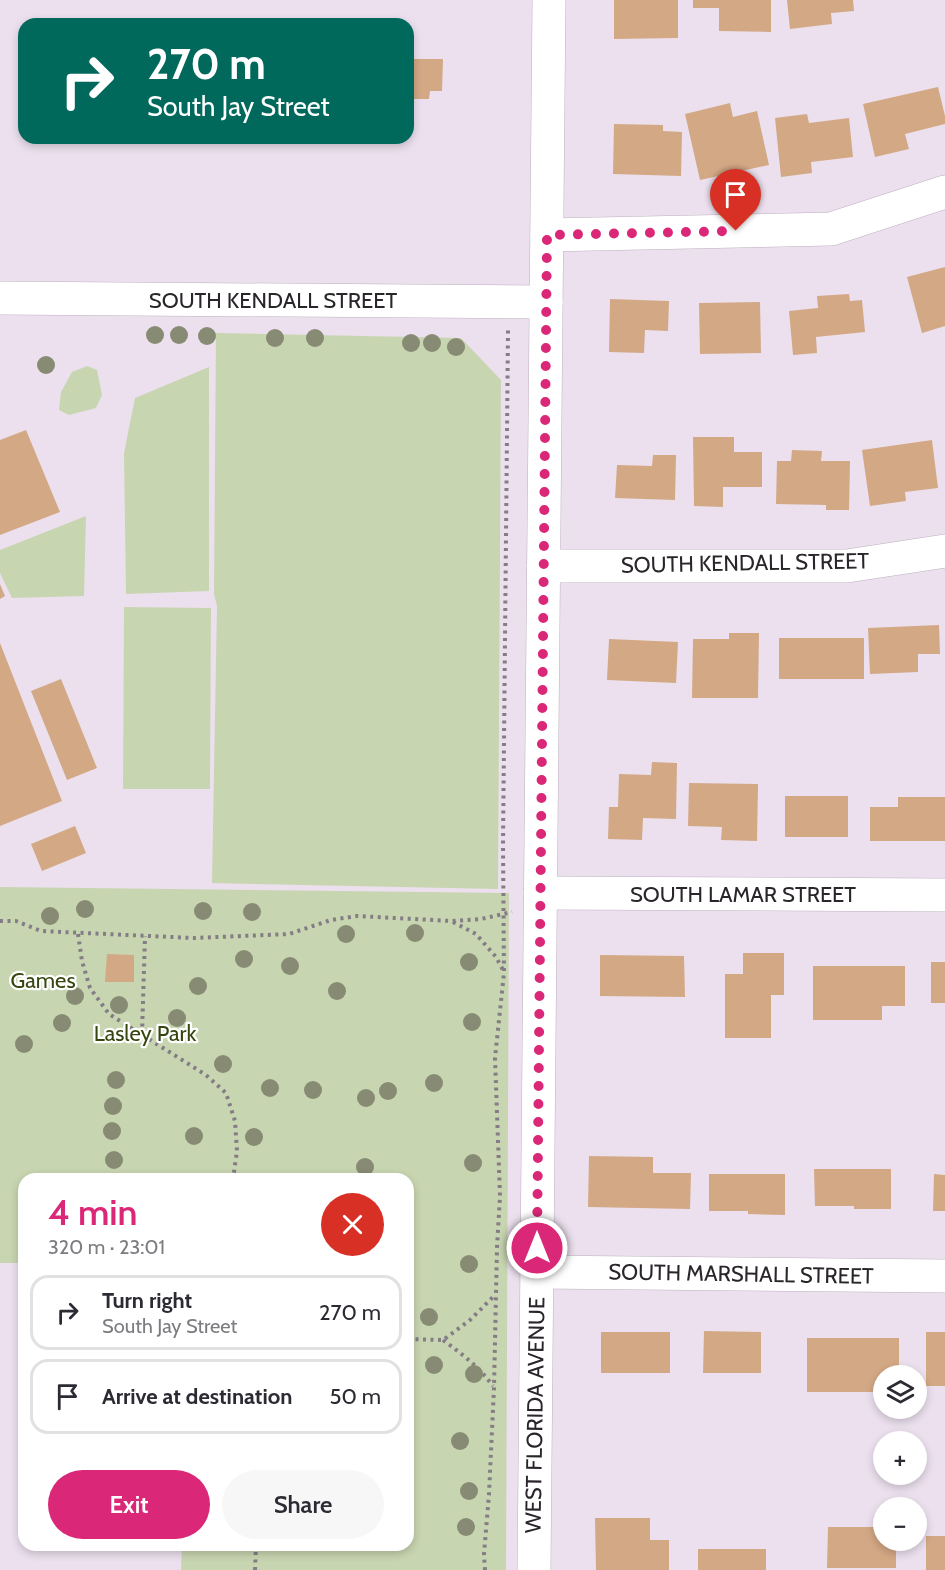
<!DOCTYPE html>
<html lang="en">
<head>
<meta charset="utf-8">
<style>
  body { margin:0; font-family:Cabin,sans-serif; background:#f7f7f7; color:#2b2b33; height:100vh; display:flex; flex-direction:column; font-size:22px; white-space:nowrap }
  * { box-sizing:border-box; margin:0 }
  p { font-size:20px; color:#7c7c81 }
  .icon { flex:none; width:33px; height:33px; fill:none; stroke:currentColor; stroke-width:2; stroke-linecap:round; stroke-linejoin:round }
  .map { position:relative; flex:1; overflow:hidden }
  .details { position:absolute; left:18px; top:1173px; width:396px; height:378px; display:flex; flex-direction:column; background:#fff; border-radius:18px; box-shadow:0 3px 9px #0003 }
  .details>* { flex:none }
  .top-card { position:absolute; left:18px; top:18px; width:396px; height:126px; border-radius:18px; box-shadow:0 3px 9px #0003; background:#00695c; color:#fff; overflow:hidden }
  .buttons { position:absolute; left:873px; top:1365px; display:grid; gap:12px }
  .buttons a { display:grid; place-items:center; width:54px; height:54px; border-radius:50%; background:#fff; box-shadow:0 3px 9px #0003; font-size:30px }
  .pin { position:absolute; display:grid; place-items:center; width:51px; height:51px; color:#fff; margin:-62px -26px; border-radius:50% 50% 50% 0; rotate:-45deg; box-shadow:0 0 6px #0007 }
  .pin .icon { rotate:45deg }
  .me { position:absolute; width:66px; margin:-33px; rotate:0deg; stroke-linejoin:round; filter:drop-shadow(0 0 4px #0008) }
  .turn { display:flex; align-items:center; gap:21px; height:126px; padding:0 30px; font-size:27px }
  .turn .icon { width:78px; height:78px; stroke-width:2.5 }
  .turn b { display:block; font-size:42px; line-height:51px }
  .round { display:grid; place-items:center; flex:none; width:63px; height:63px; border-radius:32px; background:#f7f7f7 }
  .overview { display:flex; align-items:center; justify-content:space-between; height:102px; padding:0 30px }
  h1 { font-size:36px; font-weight:600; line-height:45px; color:#db2777 }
  .primary-button { display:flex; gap:12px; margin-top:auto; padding:12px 30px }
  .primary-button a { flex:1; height:69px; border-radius:36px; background:#db2777; color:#fff; font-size:24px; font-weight:600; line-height:69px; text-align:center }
  .primary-button a+a { background:#f7f7f7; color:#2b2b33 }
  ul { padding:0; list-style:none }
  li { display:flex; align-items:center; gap:18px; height:75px; margin:0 12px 9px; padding:0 18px; border:3px solid #e1e1e2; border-radius:18px }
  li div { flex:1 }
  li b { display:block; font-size:22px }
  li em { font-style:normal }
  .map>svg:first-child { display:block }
  .green { fill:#c8d5b1 }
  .building { fill:#d3a885 }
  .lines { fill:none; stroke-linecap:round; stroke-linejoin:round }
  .minor-casing { stroke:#bcb0be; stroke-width:34 }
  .path { stroke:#847d86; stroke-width:4; stroke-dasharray:3 4.5; stroke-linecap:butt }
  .minor { stroke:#fff; stroke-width:33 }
  .tree { fill:#888b74 }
  .route { stroke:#db2777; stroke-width:10; stroke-dasharray:0 18 }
  .labels { text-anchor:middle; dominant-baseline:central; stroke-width:4.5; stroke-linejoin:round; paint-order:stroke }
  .street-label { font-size:22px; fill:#29252a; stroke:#fff }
  .park-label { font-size:22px; fill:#374610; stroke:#fff }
</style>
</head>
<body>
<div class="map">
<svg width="945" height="1570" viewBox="0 0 945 1570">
  <rect width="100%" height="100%" fill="#ece0ee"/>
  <g class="green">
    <polygon points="216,333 461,338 501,380 498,889 212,883 217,606 214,594"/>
    <polygon points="87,366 97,370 102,395 96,408 69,415 59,410 61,392 72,372"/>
    <polygon points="209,367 209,591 126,594 124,453 135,398"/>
    <polygon points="86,516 84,596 12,598 0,573 0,550"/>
    <polygon points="124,607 211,608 210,789 123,789"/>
    <polygon points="0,887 509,893 506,1570 181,1570 182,1545 408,1545 408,1179 24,1179 24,1263 0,1263"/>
  </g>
  <g class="building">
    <polygon points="614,0 678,0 678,38 614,39"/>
    <polygon points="693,0 771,0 771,32 719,31 719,8 693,8"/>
    <polygon points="787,0 853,0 854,11 831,13 832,24 790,29"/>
    <polygon points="408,59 443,59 442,91 430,91 429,99 408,99"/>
    <polygon points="938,87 945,116 945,124 905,134 909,149 875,157 863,104"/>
    <polygon points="730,103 733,117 757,111 769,165 700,180 685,114"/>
    <polygon points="807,114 809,123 849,118 853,157 811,162 812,173 781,177 775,118"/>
    <polygon points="614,124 663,125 663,131 682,132 681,176 613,174"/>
    <polygon points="945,267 945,326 922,333 907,277"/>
    <polygon points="849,294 850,301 862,300 865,332 816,337 817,353 793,355 789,311 818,308 817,296"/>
    <polygon points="610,299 669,301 668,331 645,330 644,353 609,352"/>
    <polygon points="760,302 761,353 700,354 699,303"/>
    <polygon points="26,430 60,512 0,535 0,440"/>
    <polygon points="693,437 734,437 734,452 762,452 762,487 723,487 723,507 694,506"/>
    <polygon points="932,440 938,488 905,492 906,501 870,506 862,450"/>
    <polygon points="792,450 822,451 821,461 850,461 849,510 826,510 826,505 776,504 777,461 791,461"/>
    <polygon points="653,455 676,455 675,500 615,498 617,465 652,466"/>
    <polygon points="0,584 5,596 0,599"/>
    <polygon points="939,625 940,654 918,654 918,672 870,674 868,628"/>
    <polygon points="729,633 759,633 758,698 692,698 693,639 729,639"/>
    <rect x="779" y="638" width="85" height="41"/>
    <polygon points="609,639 678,642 676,683 607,680"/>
    <polygon points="0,643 62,801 0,826"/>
    <polygon points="61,679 97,768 67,780 31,691"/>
    <polygon points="652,762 677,763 676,819 643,818 642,840 608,839 609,807 618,807 619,774 651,775"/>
    <polygon points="689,783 758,784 757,841 721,840 722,827 688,826"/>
    <rect x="785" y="796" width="63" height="41"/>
    <polygon points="898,797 945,797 945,841 870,841 870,807 898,807"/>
    <polygon points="75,826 86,853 42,871 31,844"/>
    <polygon points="743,953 784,953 784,995 771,995 771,1038 725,1038 725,974 743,974"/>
    <polygon points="107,954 134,955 134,982 105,982"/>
    <polygon points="600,955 684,956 685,997 600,996"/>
    <rect x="931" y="962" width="14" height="41"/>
    <polygon points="813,966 905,966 905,1006 882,1006 882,1020 813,1020"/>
    <polygon points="589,1156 653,1157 653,1173 691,1173 690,1209 588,1207"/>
    <polygon points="814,1169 891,1169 891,1209 854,1209 854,1206 815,1206"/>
    <polygon points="709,1174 785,1174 785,1215 748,1214 748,1211 709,1211"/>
    <polygon points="934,1174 945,1175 945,1211 933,1211"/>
    <polygon points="704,1331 761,1332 761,1373 703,1373"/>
    <rect x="601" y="1332" width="69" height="41"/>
    <rect x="926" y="1332" width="19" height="54"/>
    <polygon points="807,1338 899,1338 899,1376 884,1376 884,1392 807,1392"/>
    <polygon points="595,1518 650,1518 650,1540 669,1540 669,1570 596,1570"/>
    <polygon points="828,1527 884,1527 884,1540 896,1540 896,1568 827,1568"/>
    <rect x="926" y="1536" width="19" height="34"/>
    <rect x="698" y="1549" width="68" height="21"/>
  </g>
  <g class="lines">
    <defs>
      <g id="minor">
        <polyline points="547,235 831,229 945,192"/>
        <polyline points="0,298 546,302"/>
        <polyline points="543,566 847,566 945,551"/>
        <polyline points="540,893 945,895"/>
        <polyline points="537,1272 945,1276"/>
        <polyline points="534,1570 549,0"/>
      </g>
    </defs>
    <use href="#minor" class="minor-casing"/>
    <g class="path">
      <polyline points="0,921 16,921 41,931 193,938 289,934 331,920 357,916 452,921 481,919 512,912"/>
      <polyline points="453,922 476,934 496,957 504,972"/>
      <polyline points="78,934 82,961 90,988 109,1014 206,1075 226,1093 235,1121 237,1151 233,1179"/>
      <polyline points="142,1034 145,936"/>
      <polyline points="233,1176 245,1179"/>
      <polyline points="408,1339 443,1340 470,1320 495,1295"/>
      <path d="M443,1340C462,1354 479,1367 493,1386"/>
      <polyline points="255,1570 256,1545"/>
      <polyline points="485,1570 484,1554 489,1494 494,1388 497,1247 500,1196 495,1058 504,973 503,845 508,330"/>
    </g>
    <use href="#minor" class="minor"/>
  </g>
  <g class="tree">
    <circle cx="155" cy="335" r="9"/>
    <circle cx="179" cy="335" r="9"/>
    <circle cx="207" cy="336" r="9"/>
    <circle cx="275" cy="338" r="9"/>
    <circle cx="315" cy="338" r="9"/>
    <circle cx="411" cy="343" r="9"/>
    <circle cx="432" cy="343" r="9"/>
    <circle cx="456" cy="347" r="9"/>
    <circle cx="46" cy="365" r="9"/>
    <circle cx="85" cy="909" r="9"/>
    <circle cx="203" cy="911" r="9"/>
    <circle cx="252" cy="912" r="9"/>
    <circle cx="50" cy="916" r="9"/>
    <circle cx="415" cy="933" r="9"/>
    <circle cx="346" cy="934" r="9"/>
    <circle cx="244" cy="959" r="9"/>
    <circle cx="469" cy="962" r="9"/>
    <circle cx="290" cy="966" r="9"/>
    <circle cx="198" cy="986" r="9"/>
    <circle cx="337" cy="991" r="9"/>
    <circle cx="75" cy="996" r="9"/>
    <circle cx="119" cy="1005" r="9"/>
    <circle cx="177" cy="1018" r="9"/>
    <circle cx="472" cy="1022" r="9"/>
    <circle cx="62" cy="1023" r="9"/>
    <circle cx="24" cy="1044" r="9"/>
    <circle cx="223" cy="1064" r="9"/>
    <circle cx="116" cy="1080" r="9"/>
    <circle cx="434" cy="1083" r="9"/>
    <circle cx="270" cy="1088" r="9"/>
    <circle cx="313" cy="1090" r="9"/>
    <circle cx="388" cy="1091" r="9"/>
    <circle cx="366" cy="1098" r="9"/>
    <circle cx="113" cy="1106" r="9"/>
    <circle cx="112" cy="1131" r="9"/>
    <circle cx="194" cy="1136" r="9"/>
    <circle cx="254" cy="1137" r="9"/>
    <circle cx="114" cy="1160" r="9"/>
    <circle cx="473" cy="1163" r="9"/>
    <circle cx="365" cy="1167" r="9"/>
    <circle cx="469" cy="1264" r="9"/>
    <circle cx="429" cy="1317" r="9"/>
    <circle cx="434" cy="1365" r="9"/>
    <circle cx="474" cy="1374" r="9"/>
    <circle cx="460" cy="1441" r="9"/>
    <circle cx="469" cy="1491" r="9"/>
    <circle cx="466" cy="1527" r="9"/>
  </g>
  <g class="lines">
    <polyline class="route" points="537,1248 547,235 736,231"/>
  </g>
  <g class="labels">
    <g class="street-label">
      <text x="273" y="300">SOUTH KENDALL STREET</text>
      <text transform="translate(745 563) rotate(-1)">SOUTH KENDALL STREET</text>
      <text x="743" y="894">SOUTH LAMAR STREET</text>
      <text transform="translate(741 1274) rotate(1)">SOUTH MARSHALL STREET</text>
      <text transform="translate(535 1415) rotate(-89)">WEST FLORIDA AVENUE</text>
    </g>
    <g class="park-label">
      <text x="43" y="980">Games</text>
      <text x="145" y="1033">Lasley Park</text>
    </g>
  </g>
</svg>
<div class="buttons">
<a><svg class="icon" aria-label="layers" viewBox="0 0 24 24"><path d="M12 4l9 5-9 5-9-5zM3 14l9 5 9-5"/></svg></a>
<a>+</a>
<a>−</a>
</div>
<div class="pin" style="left:736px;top:231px;background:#d93025"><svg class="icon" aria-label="arrive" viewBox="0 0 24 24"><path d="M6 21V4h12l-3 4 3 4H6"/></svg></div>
<svg class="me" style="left:537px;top:1248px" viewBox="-20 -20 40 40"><circle r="17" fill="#db2777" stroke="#fff" stroke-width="3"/><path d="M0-11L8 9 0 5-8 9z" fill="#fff"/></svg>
<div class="top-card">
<div class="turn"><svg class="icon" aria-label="right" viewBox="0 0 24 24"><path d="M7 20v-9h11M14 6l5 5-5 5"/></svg><div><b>270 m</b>South Jay Street</div></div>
</div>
<section class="details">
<div class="overview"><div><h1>4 min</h1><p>320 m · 23:01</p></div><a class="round" style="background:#d93025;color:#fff"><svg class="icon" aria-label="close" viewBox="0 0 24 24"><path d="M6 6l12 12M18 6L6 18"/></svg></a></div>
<ul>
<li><svg class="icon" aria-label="right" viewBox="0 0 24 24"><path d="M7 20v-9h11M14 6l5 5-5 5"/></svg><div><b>Turn right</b><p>South Jay Street</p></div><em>270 m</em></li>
<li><svg class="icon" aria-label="arrive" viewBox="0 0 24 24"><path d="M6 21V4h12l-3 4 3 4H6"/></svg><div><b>Arrive at destination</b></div><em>50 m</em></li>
</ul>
<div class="primary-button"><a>Exit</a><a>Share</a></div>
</section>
</div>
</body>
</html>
